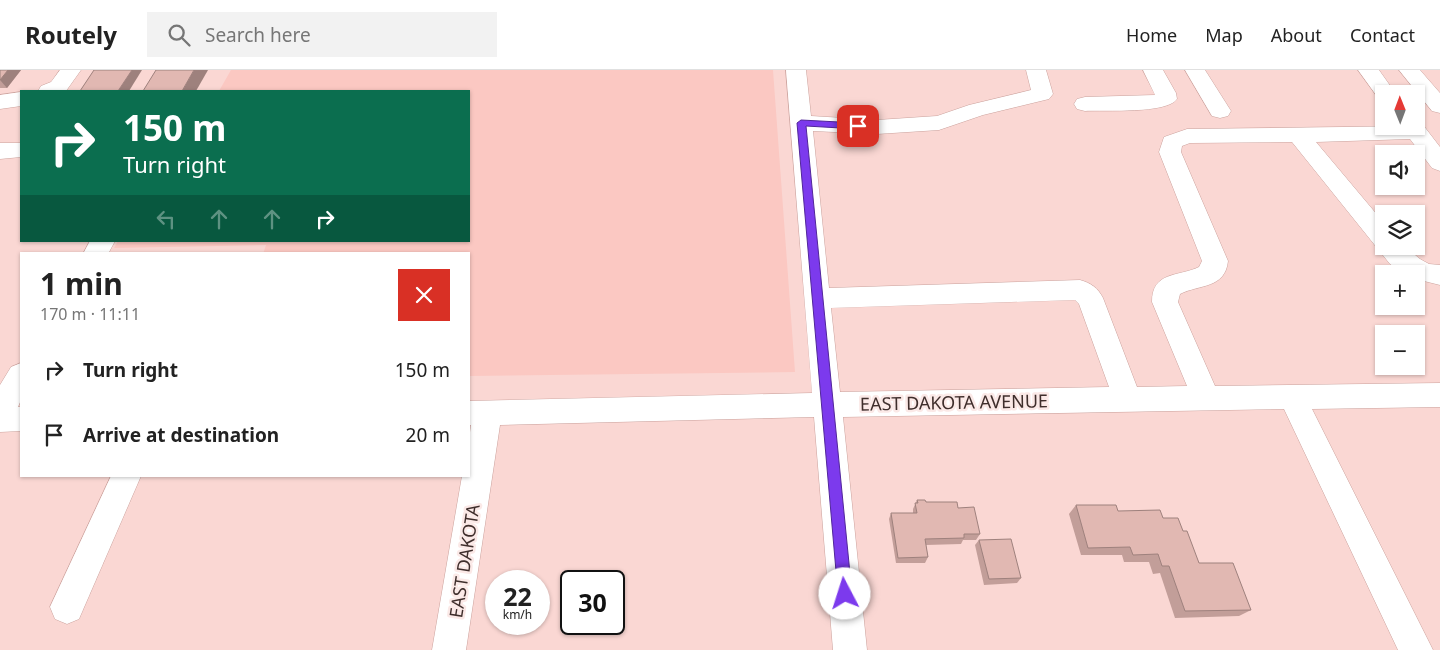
<!DOCTYPE html>
<html lang="en">
<head>
<meta charset="utf-8">
<style>
  body { margin:0; font-family:"Noto Sans",sans-serif; background:#f2f2f2; color:#222; height:100vh; display:flex; flex-direction:column; font-size:19px; white-space:nowrap }
  * { box-sizing:border-box; margin:0 }
  p { font-size:16px; color:#767676 }
  .icon { flex:none; width:28px; height:28px; fill:none; stroke:currentColor; stroke-width:2; stroke-linecap:round; stroke-linejoin:round }
  .map { position:relative; flex:1; overflow:hidden }
  .details { position:absolute; left:20px; top:182px; width:450px; height:225px; display:flex; flex-direction:column; background:#fff; border-radius:0px; box-shadow:0 1px 4px #0004 }
  .details>* { flex:none }
  .banner { position:absolute; left:20px; top:20px; width:450px; height:152px; border-radius:0px; box-shadow:0 1px 4px #0004; background:#0b6e4f; color:#fff; overflow:hidden }
  .needle { width:32px; rotate:359deg }
  .buttons { position:absolute; left:1375px; top:15px; display:grid; gap:10px }
  .buttons a { display:grid; place-items:center; width:50px; height:50px; border-radius:0px; background:#fff; box-shadow:0 1px 4px #0004; font-size:25px }
  .speed { position:absolute; left:485px; top:500px; display:flex; gap:10px; font-size:25px; font-weight:700; text-align:center }
  .speed>* { display:grid; place-content:center; width:65px; height:65px; border-radius:50%; background:#fff; box-shadow:0 1px 4px #0004; line-height:1 }
  .speed small { font-size:12px; font-weight:400 }
  .speed .limit { border:2px solid #111; border-radius:8px; background:#fff; color:#111 }
  .pin { position:absolute; display:grid; place-items:center; width:42px; height:42px; color:#fff; margin:-21px; border-radius:10px; box-shadow:0 2px 8px #0006 }
  .me { position:absolute; width:55px; margin:-28px; rotate:355deg; stroke-linejoin:round; filter:drop-shadow(0 0 4px #0008) }
  .turn { display:flex; align-items:center; gap:18px; height:105px; padding:0 20px; font-size:22px }
  .turn .icon { width:65px; height:65px; stroke-width:2.5 }
  .turn b { display:block; font-size:35px; line-height:42px }
  .lanes { display:flex; align-items:center; height:48px; padding:0 20px; background:#0003; justify-content:center; gap:25px; direction:ltr }
  .lanes .off { opacity:.35 }
  .round { display:grid; place-items:center; flex:none; width:52px; height:52px; border-radius:0px; background:#f2f2f2 }
  .overview { display:flex; align-items:center; justify-content:space-between; height:85px; padding:0 20px }
  h1 { font-size:30px; font-weight:700; line-height:38px }
  ul { padding:0; list-style:none }
  li { display:flex; align-items:center; gap:15px; height:65px; padding:0 20px }
  li div { flex:1 }
  li b { display:block; font-size:19px }
  li em { font-style:normal }
  header { display:flex; align-items:center; gap:30px; box-sizing:border-box; height:70px; padding:0 25px; background:#fff; border-bottom:1px solid #e0e0e0 }
  header strong { font-size:24px }
  nav { display:flex; gap:28px; margin-inline-start:auto; font-size:18px }
  .search { width:350px; height:45px; background:#f2f2f2; display:flex; align-items:center; gap:12px; box-sizing:border-box; padding:0 18px; border-radius:0px; color:#767676; font-size:19px }
  .map>svg:first-child { display:block }
  .built { fill:#fbc8c2 }
  .lines { fill:none; stroke-linecap:round; stroke-linejoin:round }
  .minor-casing { stroke:#cba29d; stroke-width:1 }
  .minor { fill:#fff; fill-rule:evenodd }
  .wall { fill:#c29e99 }
  .shaded-wall { fill:#9e817d }
  .building { fill:#e1b8b2; stroke:#9e817d }
  .route { fill:#7c3aed; stroke:#51269a }
  .labels { text-anchor:middle; dominant-baseline:central; stroke-width:5; stroke-linejoin:round; paint-order:stroke }
  .street-label { font-size:18px; fill:#3f2e2c; stroke:#fbe9e7 }
</style>
</head>
<body>
<header>
<strong>Routely</strong>
<div class="search"><svg class="icon" aria-label="search" viewBox="0 0 24 24"><circle cx="10" cy="10" r="6"/><path d="M15 15l6 6"/></svg>Search here</div>
<nav><a>Home</a><a>Map</a><a>About</a><a>Contact</a></nav>
</header>
<div class="map">
<svg width="1440" height="580" viewBox="0 0 1440 580">
  <rect width="100%" height="100%" fill="#fad7d3"/>
  <polygon class="built" points="231,0 773,0 795,302 469,306 469,184 263,184 266,175 114,178 118,171 469,171 469,21 219,21"/>
  <g class="lines">
    <defs>
      <g id="minor">
        <polygon points="60,0 81,0 66,21 38,21 41,16 51,12"/>
        <path d="M786,0H806L811,46L877,50L937,46L969,35L1031,20L1026,0H1046L1053,24L1049,29L983,45L939,60L877,64L813,61L829,218L1080,210C1091,213 1098,218 1103,228L1137,317L1187,316L1152,232C1152,201 1178,207 1199,197L1202,191L1159,82L1164,67L1187,59L1416,56V50L1420,51L1440,77V101L1432,98L1410,69L1316,72L1384,153V176H1404L1420,189L1429,194L1440,195V215L1416,209V204H1404L1390,194L1292,72L1190,73L1182,76L1181,82L1228,191C1225,219 1200,214 1180,224L1178,232L1215,316L1440,313V337L1312,339L1433,580H1398L1284,339L843,347L867,580H833L814,347L500,355L466,580H432L462,406H469V370L471,355H469V331L812,323ZM1075,230L1079,234L1109,317L840,322L831,238Z"/>
        <path d="M1143,0H1163L1176,23L1177,29C1167,44 1104,40 1085,41L1077,39L1074,34L1077,29L1085,27L1155,25Z"/>
        <polygon points="1185,0 1205,0 1231,41 1228,46 1220,48 1212,46"/>
        <polygon points="1358,0 1379,0 1396,24 1384,24 1384,30 1379,29"/>
        <polygon points="1399,0 1420,0 1440,23 1440,43 1432,41"/>
        <polygon points="21,22 21,36 0,39 0,25"/>
        <polygon points="0,73 21,73 21,87 0,89"/>
        <polygon points="90,171 115,171 108,184 83,184"/>
        <polygon points="21,293 21,330 18,337 21,337 21,361 0,362 0,315 11,297"/>
        <polygon points="111,406 141,406 79,549 67,554 55,549 50,537"/>
      </g>
    </defs>
    <use href="#minor" class="minor-casing"/>
    <use href="#minor" class="minor"/>
  </g>
  <g class="wall">
    <polygon points="0,0 21,0 7,18 0,18"/>
    <polygon points="917,430 958,438 980,464 976,470 963,470 961,474 926,475 928,487 925,493 896,493 889,449 891,443 913,443 913,439"/>
    <polygon points="1076,435 1163,448 1183,461 1199,493 1251,540 1239,546 1175,548 1160,503 1153,504 1149,492 1124,492 1122,485 1081,485 1069,444"/>
    <polygon points="979,470 1021,508 1017,513 984,515 975,475"/>
  </g>
  <g class="shaded-wall">
    <polygon points="8,0 21,0 7,18 0,10"/>
    <polygon points="132,0 142,0 129,21 118,21"/>
    <polygon points="194,0 208,0 196,21 182,21"/>
  </g>
  <g class="building">
    <polygon points="0,0 8,0 0,10"/>
    <polygon points="94,0 132,0 118,21 80,21"/>
    <polygon points="156,0 194,0 182,21 143,21"/>
    <polygon points="917,430 925,430 926,432 957,432 958,438 974,437 980,464 964,464 964,468 925,469 928,487 898,488 891,443 917,443 915,433 918,433"/>
    <polygon points="1076,435 1116,435 1118,441 1160,440 1163,448 1178,448 1183,461 1187,461 1199,493 1233,493 1251,540 1185,541 1169,496 1162,496 1158,484 1133,485 1130,477 1088,478"/>
    <polygon points="1011,469 1021,508 989,509 979,470"/>
  </g>
  <polygon class="route" points="801,50 858,53 862,56 858,59 806,56 852,524 850,528 845,530 840,528 838,524 797,53"/>
  <g class="labels">
    <g class="street-label">
      <text transform="translate(954 332) rotate(-1)">EAST DAKOTA AVENUE</text>
      <text transform="translate(464 491) rotate(-81)">EAST DAKOTA</text>
    </g>
  </g>
</svg>
<div class="buttons">
<a><svg class="needle" viewBox="-14 -14 28 28"><path d="M0-13l5 13h-10z" fill="#e53935"/><path d="M0 13l5-13h-10z" fill="#767676"/></svg></a>
<a><svg class="icon" aria-label="sound" viewBox="0 0 24 24"><path d="M4 9h4l5-4v14l-5-4H4zM17 9q2 3 0 6"/></svg></a>
<a><svg class="icon" aria-label="layers" viewBox="0 0 24 24"><path d="M12 4l9 5-9 5-9-5zM3 14l9 5 9-5"/></svg></a>
<a>+</a>
<a>−</a>
</div>
<div class="speed"><div>22<small>km/h</small></div><div class="limit">30</div></div>
<div class="pin" style="left:858px;top:56px;background:#d93025"><svg class="icon" aria-label="arrive" viewBox="0 0 24 24"><path d="M6 21V4h12l-3 4 3 4H6"/></svg></div>
<svg class="me" style="left:845px;top:524px" viewBox="-20 -20 40 40"><circle r="19" fill="#fff"/><path d="M0-13L10 11 0 6-10 11z" fill="#7c3aed"/></svg>
<div class="banner">
<div class="turn"><svg class="icon" aria-label="right" viewBox="0 0 24 24"><path d="M7 20v-9h11M14 6l5 5-5 5"/></svg><div><b>150 m</b>Turn right</div></div>
<div class="lanes"><svg class="icon off" aria-label="left" viewBox="0 0 24 24"><path d="M17 20v-9H6M10 6l-5 5 5 5"/></svg><svg class="icon off" aria-label="ahead" viewBox="0 0 24 24"><path d="M12 20V5M6 11l6-6 6 6"/></svg><svg class="icon off" aria-label="ahead" viewBox="0 0 24 24"><path d="M12 20V5M6 11l6-6 6 6"/></svg><svg class="icon" aria-label="right" viewBox="0 0 24 24"><path d="M7 20v-9h11M14 6l5 5-5 5"/></svg></div>
</div>
<section class="details">
<div class="overview"><div><h1>1 min</h1><p>170 m · 11:11</p></div><a class="round" style="background:#d93025;color:#fff"><svg class="icon" aria-label="close" viewBox="0 0 24 24"><path d="M6 6l12 12M18 6L6 18"/></svg></a></div>
<ul>
<li><svg class="icon" aria-label="right" viewBox="0 0 24 24"><path d="M7 20v-9h11M14 6l5 5-5 5"/></svg><div><b>Turn right</b></div><em>150 m</em></li>
<li><svg class="icon" aria-label="arrive" viewBox="0 0 24 24"><path d="M6 21V4h12l-3 4 3 4H6"/></svg><div><b>Arrive at destination</b></div><em>20 m</em></li>
</ul>
</section>
</div>
</body>
</html>
